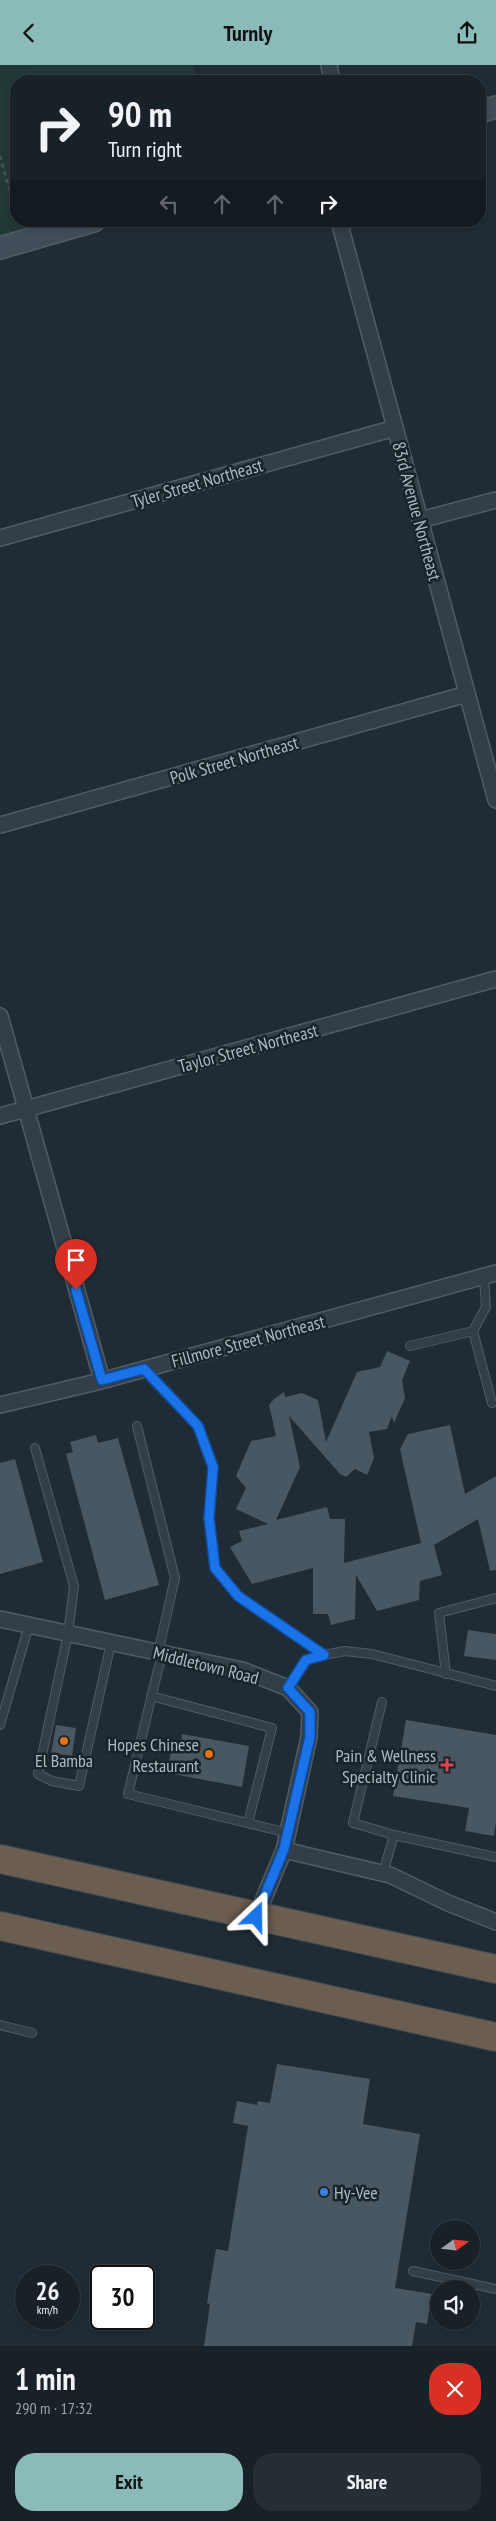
<!DOCTYPE html>
<html lang="en">
<head>
<meta charset="utf-8">
<style>
  body { margin:0; font-family:"PT Sans Narrow",sans-serif; background:#252e34; color:#f1f3f6; height:100vh; display:flex; flex-direction:column; font-size:19px; white-space:nowrap }
  * { box-sizing:border-box; margin:0 }
  p { font-size:16px; color:#9fa3a8 }
  .icon { flex:none; width:28px; height:28px; fill:none; stroke:currentColor; stroke-width:2; stroke-linecap:round; stroke-linejoin:round }
  .map { position:relative; height:2281px; overflow:hidden }
  .sheet { display:flex; flex-direction:column; background:#182128; flex:1 }
  .sheet>* { flex:none }
  .hud { position:absolute; left:10px; top:10px; width:476px; height:152px; border-radius:20px; box-shadow:0 2px 8px #0003,0 0 0 1px #363e45; background:#182128; color:#f1f3f6; overflow:hidden }
  .needle { width:32px; rotate:75deg }
  .controls { position:absolute; left:430px; top:2155px; display:grid; gap:10px }
  .controls a { display:grid; place-items:center; width:50px; height:50px; border-radius:50%; background:#182128; box-shadow:0 2px 8px #0003,0 0 0 1px #363e45; font-size:25px }
  .speed { position:absolute; left:15px; top:2200px; display:flex; gap:10px; font-size:25px; font-weight:700; text-align:center }
  .speed>* { display:grid; place-content:center; width:65px; height:65px; border-radius:50%; background:#182128; box-shadow:0 2px 8px #0003,0 0 0 1px #363e45; line-height:1 }
  .speed small { font-size:12px; font-weight:400 }
  .speed .limit { border:2px solid #111; border-radius:8px; background:#fff; color:#111 }
  .pin { position:absolute; display:grid; place-items:center; width:42px; height:42px; color:#fff; margin:-51px -21px; border-radius:50% 50% 50% 0; rotate:-45deg; box-shadow:0 0 5px #0007 }
  .pin .icon { rotate:45deg }
  .me { position:absolute; width:55px; margin:-28px; rotate:23deg; stroke-linejoin:round; filter:drop-shadow(0 0 4px #0008) }
  .turn { display:flex; align-items:center; gap:18px; height:105px; padding:0 15px; font-size:22px }
  .turn .icon { width:65px; height:65px; stroke-width:2.5 }
  .turn b { display:block; font-size:35px; line-height:42px }
  .lanes { display:flex; align-items:center; height:48px; padding:0 15px; background:#0003; justify-content:center; gap:25px; direction:ltr }
  .lanes .off { opacity:.35 }
  .round { display:grid; place-items:center; flex:none; width:52px; height:52px; border-radius:20px; background:#252e34 }
  .overview { display:flex; align-items:center; justify-content:space-between; height:85px; padding:0 15px }
  h1 { font-size:30px; font-weight:600; line-height:38px }
  .action { display:flex; gap:10px; margin-top:auto; padding:10px 15px }
  .action a { flex:1; height:58px; border-radius:20px; background:#8bbbb9; color:#111; font-size:20px; font-weight:600; line-height:58px; text-align:center }
  .action a+a { background:#252e34; color:#f1f3f6 }
  header { display:flex; justify-content:space-between; align-items:center; height:65px; padding:0 15px; background:#8bbbb9; color:#111; font-size:22px; font-weight:600 }
  .map>svg:first-child { display:block }
  .green { fill:#233937 }
  .building { fill:#485761 }
  .lines { fill:none; stroke-linecap:round; stroke-linejoin:round }
  .lane-casing { stroke:#515c64; stroke-width:10 }
  .street-casing { stroke:#515c64; stroke-width:18 }
  .secondary-casing { stroke:#515c64; stroke-width:24 }
  .highway-casing { stroke:#3e4951; stroke-width:30 }
  .path { stroke:#415555; stroke-width:3; stroke-dasharray:4 4; stroke-linecap:butt }
  .lane { stroke:#333e46; stroke-width:8 }
  .street { stroke:#333e46; stroke-width:15 }
  .secondary { stroke:#414e59; stroke-width:21 }
  .highway { stroke:#6c5d51; stroke-width:28 }
  .route-casing { stroke:#114b97; stroke-width:12 }
  .route { stroke:#1a73e8; stroke-width:9 }
  .food-dot { fill:#e8710a; stroke:#19232a; stroke-width:2 }
  .health-dot { fill:#e0444e; stroke:#19232a; stroke-width:2 }
  .shop-dot { fill:#3f7fe0; stroke:#19232a; stroke-width:2 }
  .labels { text-anchor:middle; dominant-baseline:central; stroke-width:5; stroke-linejoin:round; paint-order:stroke }
  .street-label { font-size:18px; fill:#adb9c3; stroke:#19232a }
  .poi-label { font-size:18px; fill:#adb9c3; stroke:#19232a; text-anchor:end }
</style>
</head>
<body>
<header><svg class="icon" aria-label="back" viewBox="0 0 24 24"><path d="M15 5l-7 7 7 7"/></svg>Turnly<svg class="icon" aria-label="share" viewBox="0 0 24 24"><path d="M12 15V3M7 8l5-5 5 5M5 13v7h14v-7"/></svg></header>
<div class="map">
<svg width="496" height="2281" viewBox="0 0 496 2281">
  <rect width="100%" height="100%" fill="#202c35"/>
  <polygon class="green" points="0,0 193,0 197,16 16,16 16,156 66,156 0,175"/>
  <g class="building">
    <polygon points="387,1286 410,1296 402,1315 405,1333 394,1358 392,1351 387,1364 369,1367 374,1393 367,1410 355,1404 346,1412 340,1409 289,1351 300,1402 276,1455 327,1442 330,1454 345,1454 344,1498 421,1478 400,1384 408,1369 450,1360 465,1429 496,1411 496,1505 490,1506 478,1454 434,1480 442,1510 420,1516 419,1535 377,1546 356,1510 355,1554 331,1560 328,1549 313,1549 313,1503 252,1519 230,1482 242,1476 239,1466 268,1459 236,1444 246,1423 236,1411 251,1376 276,1371 269,1340 274,1334 284,1327 285,1332 302,1328 318,1335 326,1377 357,1307 380,1302"/>
    <polygon points="96,1370 98,1378 118,1373 159,1520 105,1535 66,1389 73,1387 70,1377"/>
    <polygon points="15,1394 43,1497 0,1509 0,1398"/>
    <polygon points="468,1565 496,1569 496,1595 464,1591"/>
    <polygon points="406,1655 496,1670 496,1757 494,1771 465,1766 469,1743 393,1731"/>
    <polygon points="56,1660 76,1663 72,1691 51,1688"/>
    <polygon points="182,1669 249,1681 242,1722 173,1709 175,1698 169,1697 173,1677 181,1678"/>
    <polygon points="277,1999 370,2014 363,2059 420,2069 395,2223 432,2229 427,2259 416,2257 412,2281 204,2281 210,2239 207,2238 216,2184 228,2186 248,2061 233,2058 237,2036 257,2040 258,2036 270,2038"/>
  </g>
  <g class="lines">
    <defs>
      <g id="lane">
        <polyline points="484,1212 486,1242 473,1266 492,1338"/>
        <polyline points="410,1281 473,1266"/>
        <polyline points="144,1304 198,1361 213,1402 209,1453 215,1503 238,1531 324,1590 345,1586 372,1589 496,1621"/>
        <polyline points="137,1361 175,1513 158,1588"/>
        <polyline points="35,1383 74,1521 68,1569 38,1709 52,1716 79,1721 111,1578"/>
        <polyline points="162,1588 128,1729 288,1768"/>
        <polyline points="446,1609 439,1548 496,1533"/>
        <polyline points="288,1623 305,1595 324,1590"/>
        <polyline points="151,1631 272,1663 248,1758"/>
        <polyline points="382,1637 353,1758 394,1770"/>
        <polyline points="0,1660 29,1560"/>
        <polyline points="383,1808 394,1770 496,1792"/>
        <polyline points="0,1960 32,1968"/>
        <polyline points="413,2206 496,2224"/>
      </g>
      <g id="street">
        <polyline points="329,0 332,16"/>
        <polyline points="339,156 496,735"/>
        <polyline points="420,455 496,435"/>
        <polyline points="0,473 395,363"/>
        <polyline points="0,760 467,629"/>
        <polyline points="0,951 102,1315"/>
        <polyline points="0,1051 496,914"/>
        <polyline points="0,1340 97,1317 496,1208"/>
        <polyline points="0,1554 242,1605 288,1623 310,1647 309,1672 284,1785 256,1852"/>
        <polyline points="284,1785 390,1810 448,1838 496,1857"/>
      </g>
      <g id="secondary">
        <polyline points="480,47 496,42"/>
        <polyline points="0,183 94,156"/>
      </g>
      <g id="highway">
        <polyline points="0,1794 496,1904"/>
        <polyline points="0,1861 496,1972"/>
      </g>
    </defs>
    <use href="#lane" class="lane-casing"/>
    <use href="#street" class="street-casing"/>
    <use href="#secondary" class="secondary-casing"/>
    <use href="#highway" class="highway-casing"/>
    <polyline class="path" points="0,91 16,148"/>
    <use href="#lane" class="lane"/>
    <use href="#street" class="street"/>
    <use href="#secondary" class="secondary"/>
    <use href="#highway" class="highway"/>
  </g>
  <g class="lines">
    <defs>
      <polyline id="route" points="76,1225 102,1315 144,1304 198,1361 213,1402 209,1453 215,1503 238,1531 324,1590 306,1595 288,1623 310,1647 310,1672 284,1784 256,1852"/>
    </defs>
    <use href="#route" class="route-casing"/>
    <use href="#route" class="route"/>
  </g>
  <g class="food-dot">
    <circle cx="64" cy="1676" r="5"/>
    <circle cx="209" cy="1689" r="5"/>
  </g>
  <path class="health-dot" d="M444.5 1692.5h5v5h5v5h-5v5h-5v-5h-5v-5h5z"/>
  <circle class="shop-dot" cx="324" cy="2127" r="5"/>
  <g class="labels">
    <g class="street-label">
      <text transform="translate(197 418) rotate(-16)">Tyler Street Northeast</text>
      <text transform="translate(417 446) rotate(75)">83rd Avenue Northeast</text>
      <text transform="translate(234 695) rotate(-16)">Polk Street Northeast</text>
      <text transform="translate(248 983) rotate(-15)">Taylor Street Northeast</text>
      <text transform="translate(248 1276) rotate(-15)">Fillmore Street Northeast</text>
      <text transform="translate(206 1600) rotate(14)">Middletown Road</text>
    </g>
    <g class="poi-label">
      <text x="199" y="1679">Hopes Chinese<tspan x="199" dy="21">Restaurant</tspan></text>
      <text x="436" y="1690">Pain &amp; Wellness<tspan x="436" dy="21">Specialty Clinic</tspan></text>
      <text x="64" y="1695" text-anchor="middle">El Bamba</text>
      <text x="334" y="2127" text-anchor="start">Hy-Vee</text>
    </g>
  </g>
</svg>
<div class="controls">
<a><svg class="needle" viewBox="-14 -14 28 28"><path d="M0-13l5 13h-10z" fill="#e53935"/><path d="M0 13l5-13h-10z" fill="#9fa3a8"/></svg></a>
<a><svg class="icon" aria-label="sound" viewBox="0 0 24 24"><path d="M4 9h4l5-4v14l-5-4H4zM17 9q2 3 0 6"/></svg></a>
</div>
<div class="speed"><div>26<small>km/h</small></div><div class="limit">30</div></div>
<div class="pin" style="left:76px;top:1225px;background:#d93025"><svg class="icon" aria-label="arrive" viewBox="0 0 24 24"><path d="M6 21V4h12l-3 4 3 4H6"/></svg></div>
<svg class="me" style="left:256px;top:1852px" viewBox="-20 -20 40 40"><path d="M0-17L14 15 0 8-14 15z" fill="#1a73e8" stroke="#fff" stroke-width="4"/></svg>
<div class="hud">
<div class="turn"><svg class="icon" aria-label="right" viewBox="0 0 24 24"><path d="M7 20v-9h11M14 6l5 5-5 5"/></svg><div><b>90 m</b>Turn right</div></div>
<div class="lanes"><svg class="icon off" aria-label="left" viewBox="0 0 24 24"><path d="M17 20v-9H6M10 6l-5 5 5 5"/></svg><svg class="icon off" aria-label="ahead" viewBox="0 0 24 24"><path d="M12 20V5M6 11l6-6 6 6"/></svg><svg class="icon off" aria-label="ahead" viewBox="0 0 24 24"><path d="M12 20V5M6 11l6-6 6 6"/></svg><svg class="icon" aria-label="right" viewBox="0 0 24 24"><path d="M7 20v-9h11M14 6l5 5-5 5"/></svg></div>
</div>
</div>
<section class="sheet">
<div class="overview"><div><h1>1 min</h1><p>290 m · 17:32</p></div><a class="round" style="background:#d93025;color:#fff"><svg class="icon" aria-label="close" viewBox="0 0 24 24"><path d="M6 6l12 12M18 6L6 18"/></svg></a></div>
<div class="action"><a>Exit</a><a>Share</a></div>
</section>
</body>
</html>
